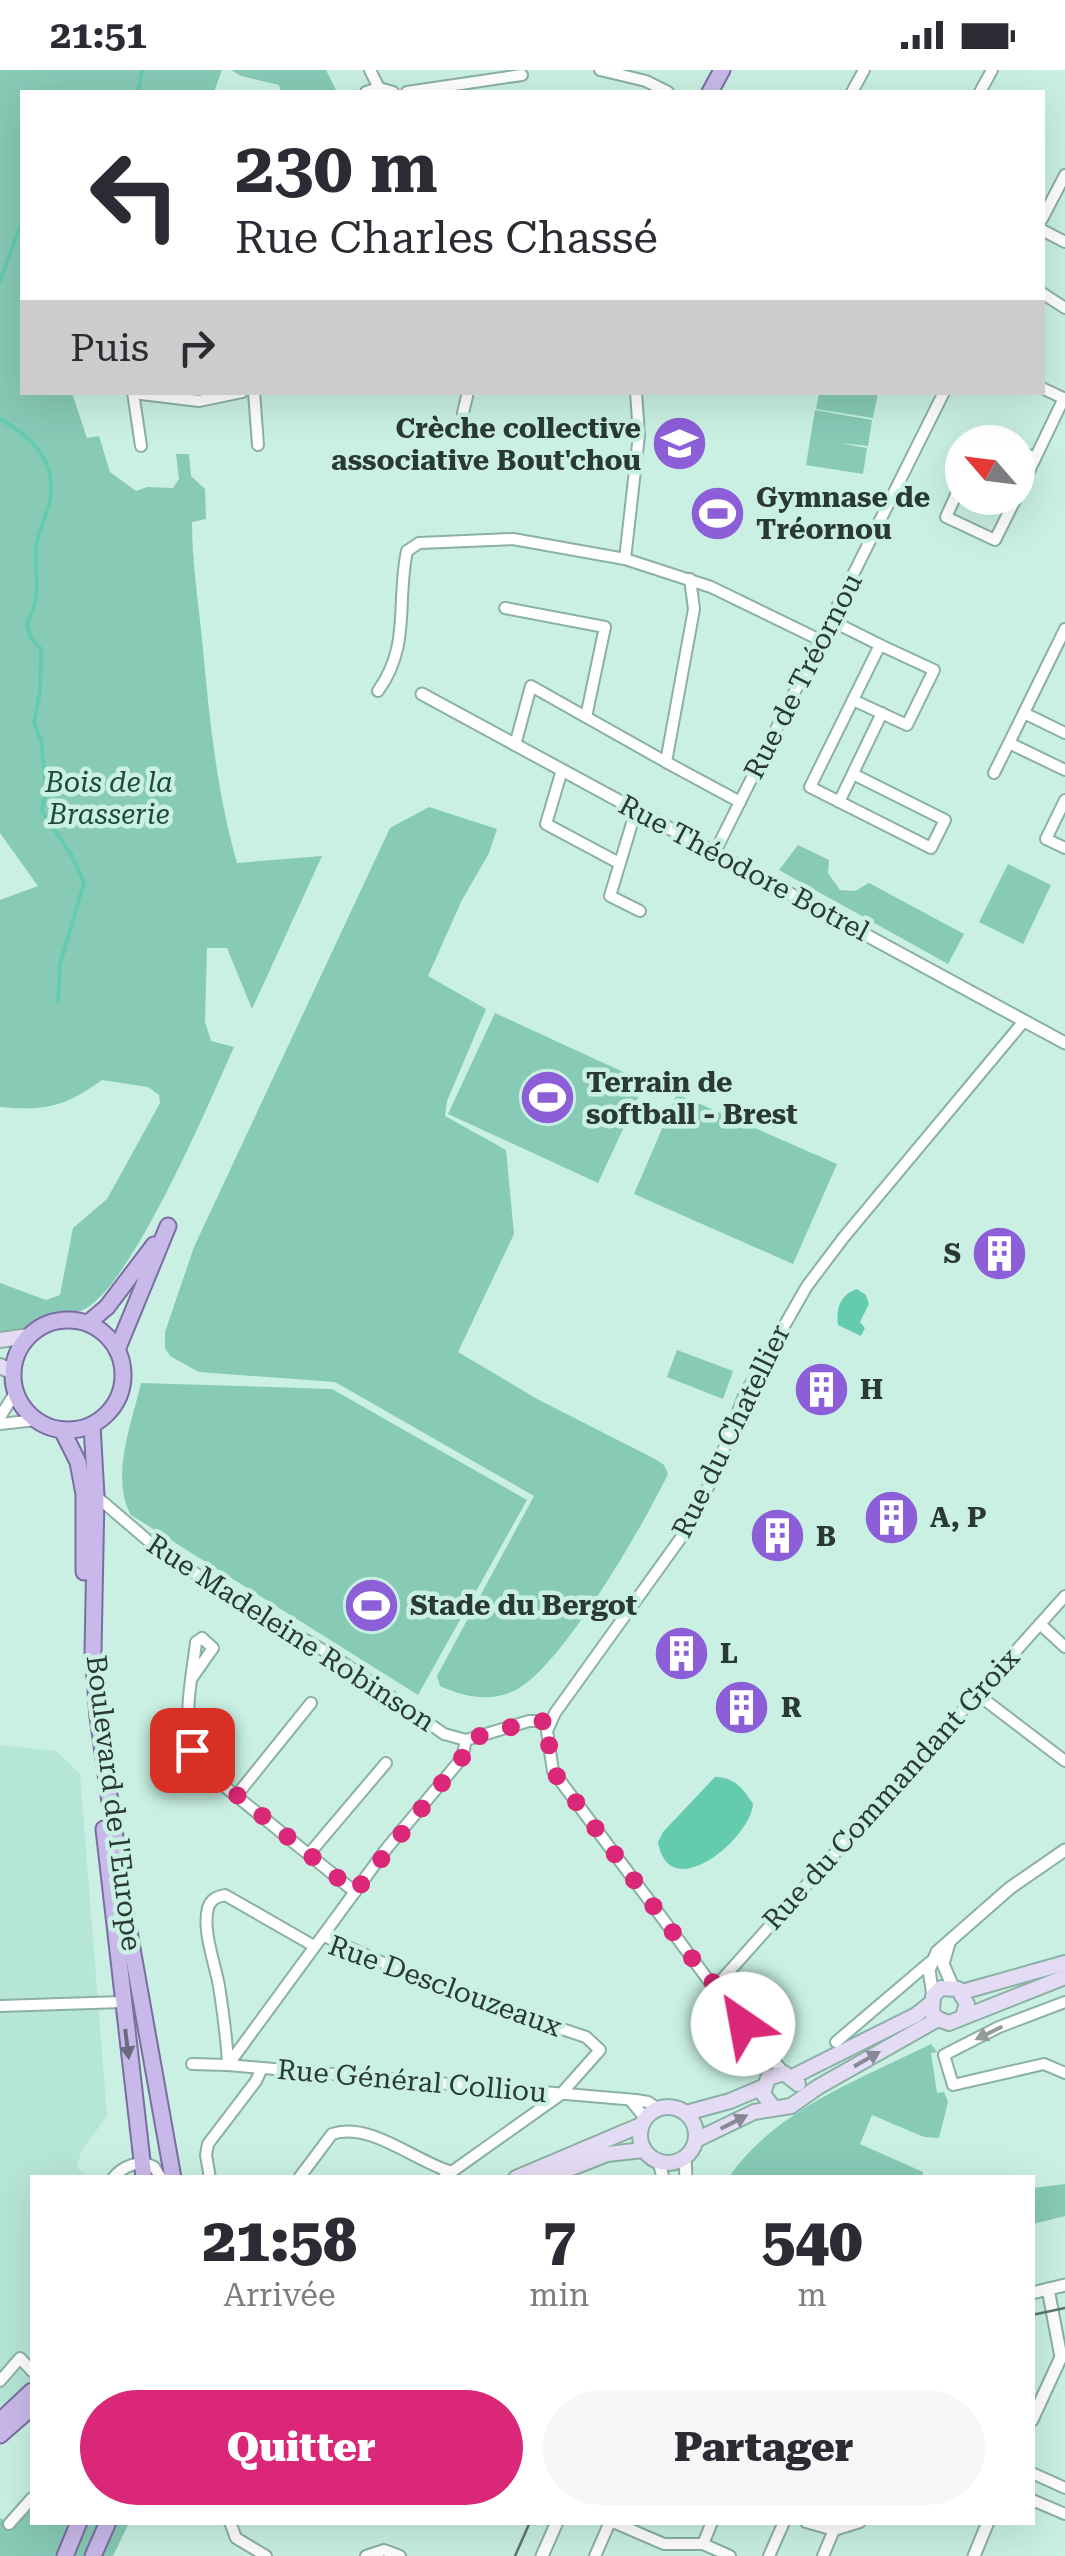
<!DOCTYPE html>
<html lang="fr">
<head>
<meta charset="utf-8">
<style>
  body { margin:0; font-family:"Roboto Serif",serif; background:#f7f7f7; color:#2b2b33; height:100vh; display:flex; flex-direction:column; font-size:38px; white-space:nowrap }
  * { box-sizing:border-box; margin:0 }
  p { font-size:32px; color:#7c7c81 }
  .icon { flex:none; width:55px; height:55px; fill:none; stroke:currentColor; stroke-width:2; stroke-linecap:round; stroke-linejoin:round }
  .map { position:relative; flex:1; overflow:hidden }
  .sheet { position:absolute; left:30px; top:2105px; width:1005px; height:350px; display:flex; flex-direction:column; background:#fff; border-radius:0px; box-shadow:0 10px 40px #0002 }
  .sheet>* { flex:none }
  .guide { position:absolute; left:20px; top:20px; width:1025px; height:305px; border-radius:0px; box-shadow:0 10px 40px #0002; background:#fff; color:#2b2b33; overflow:hidden }
  .needle { width:65px; rotate:298deg }
  .fabs { position:absolute; left:945px; top:355px; display:grid; gap:20px }
  .fabs a { display:grid; place-items:center; width:90px; height:90px; border-radius:50%; background:#fff; box-shadow:0 10px 40px #0002; font-size:50px }
  .pin { position:absolute; display:grid; place-items:center; width:85px; height:85px; color:#fff; margin:-42px; border-radius:20px; box-shadow:0 5px 15px #0006 }
  .me { position:absolute; width:110px; margin:-55px; rotate:327deg; stroke-linejoin:round; filter:drop-shadow(0 0 8px #0008) }
  .turn { display:flex; align-items:center; gap:35px; height:210px; padding:0 50px; font-size:45px }
  .turn .icon { width:130px; height:130px; stroke-width:2.5 }
  .turn b { display:block; font-size:70px; line-height:85px }
  .then { display:flex; align-items:center; height:95px; padding:0 50px; background:#0003; gap:20px; font-size:38px }
  .eta { display:flex; justify-content:space-evenly; align-items:center; height:170px; text-align:center }
  .eta b { font-size:60px; font-weight:800; line-height:70px }
  .cta { display:flex; gap:20px; margin-top:auto; padding:20px 50px }
  .cta a { flex:1; height:115px; border-radius:60px; background:#db2777; color:#fff; font-size:40px; font-weight:800; line-height:115px; text-align:center }
  .cta a+a { background:#f7f7f7; color:#2b2b33 }
  .status { display:flex; justify-content:space-between; align-items:center; height:70px; padding:0 50px; background:#fff; direction:ltr }
  .status svg { height:28px; fill:currentColor }
  .map>svg:first-child { display:block }
  .built { fill:#b6e6d7 }
  .green { fill:#87cab6 }
  .water { fill:#64cbaf }
  .lines { fill:none; stroke-linecap:round; stroke-linejoin:round }
  .stream { stroke:#64cbaf; stroke-width:4 }
  .minor-casing { stroke:#8bb0a4; stroke-width:14 }
  .tertiary-casing { stroke:#8bb0a4; stroke-width:15 }
  .secondary-casing { stroke:#8bb0a4; stroke-width:18 }
  .primary-casing { stroke:#7a6ea1; stroke-width:19 }
  .minor { stroke:#fff; stroke-width:10 }
  .tertiary { stroke:#fff; stroke-width:11 }
  .secondary { stroke:#e4dcf4; stroke-width:14 }
  .primary { stroke:#c9b9ea; stroke-width:15 }
  .tram { stroke:#5e756e; stroke-width:2.5 }
  .oneway { fill:#949c9a }
  .oneway2 { fill:#6a6c7d }
  .oneway3 { fill:#878a94 }
  .route { stroke:#db2777; stroke-width:18; stroke-dasharray:0 32.4 }
  .labels { text-anchor:middle; dominant-baseline:central; stroke-width:9; stroke-linejoin:round; paint-order:stroke }
  .poi-label { font-size:28px; font-weight:bold; fill:#2a3934; stroke:#c9f0e3; text-anchor:start }
  .street-label { font-size:28px; fill:#2a3934; stroke:#c9f0e3 }
  .park-label { font-size:28px; font-style:italic; fill:#1b493d; stroke:#c9f0e3 }
</style>
</head>
<body>
<div class="status"><b>21:51</b><svg viewBox="0 0 49 12"><path d="M0 12V9h3v3zM5 12V6h3v6zM10 12V3h3v9zM15 12V0h3v12zM26 1h20v11H26zM47 4h2v5h-2z"/></svg></div>
<div class="map">
<svg width="1065" height="2486" viewBox="0 0 1065 2486">
  <rect width="100%" height="100%" fill="#c9f0e3"/>
  <polygon class="built" points="0,1675 56,1681 80,1704 107,2046 81,2081 77,2098 89,2107 32,2108 32,2311 16,2323 3,2337 0,2335"/>
  <g class="green">
    <path d="M0,0H222L214,22H22V322L72,323L87,368L99,366L110,402L136,421L147,417L173,418L179,409L176,384H189L191,406L205,419L206,449L192,452C192,491 198,530 202,569C209,645 216,719 237,793L322,786L252,939L227,878H207L205,952L211,971L234,977C211,1028 129,1225 80,1241C73,1244 64,1240 56,1242C33,1248 27,1265 0,1261V1213L46,1230L60,1225L73,1158L107,1129L160,1033L159,1025L148,1017L102,1010C65,1037 45,1041 0,1037V830L38,816L0,763Z"/>
    <polygon points="231,0 326,0 337,22 281,22 279,15 241,6"/>
    <polygon points="819,323 878,323 873,348 816,339"/>
    <polygon points="815,340 872,350 868,376 840,373 867,378 863,404 806,395"/>
    <path d="M429,737L497,759L489,783L462,830L428,906L486,939L447,1031L445,1046L506,1080L514,1164L458,1282L539,1330L655,1389L664,1395L668,1404C644,1454 561,1599 514,1621C489,1632 464,1627 440,1616L437,1606L534,1426L335,1312L199,1302L170,1286L165,1278V1262L194,1177L390,758Z"/>
    <polygon points="798,775 829,790 828,803 840,820 855,821 869,813 964,864 948,894 779,800"/>
    <polygon points="1008,794 1051,815 1023,874 979,852"/>
    <polygon points="495,943 645,1012 598,1113 448,1044"/>
    <polygon points="677,1024 837,1094 793,1194 634,1124"/>
    <polygon points="677,1280 733,1301 723,1329 667,1307"/>
    <path d="M141,1313L332,1319L527,1430L418,1625L131,1445C110,1407 132,1353 141,1313Z"/>
    <path d="M931,1974L937,1982L931,1983L937,2023L944,2022L948,2032L939,2068L924,2067L872,2045L860,2074L923,2102V2107H729C776,2039 859,2010 931,1974Z"/>
    <polygon points="1065,2114 1065,2146 1033,2154 1033,2118"/>
    <polygon points="32,2420 32,2452 129,2453 113,2486 0,2486 0,2448 5,2451"/>
  </g>
  <g class="water">
    <path d="M857,1219L866,1225L869,1234L860,1252L865,1258L861,1266L838,1255C836,1238 840,1225 857,1219Z"/>
    <path d="M715,1707C734,1707 743,1718 753,1734C751,1768 669,1837 658,1772L663,1762Z"/>
  </g>
  <g class="lines">
    <g class="stream">
      <polyline points="138,22 142,0"/>
      <polyline points="0,211 22,152"/>
      <path d="M0,349C29,365 53,386 51,423C50,441 38,458 36,477C34,509 43,522 27,554L31,568L41,579L40,621L34,653L41,671L46,720L42,741L72,786L84,813L60,894L58,931"/>
    </g>
    <defs>
      <g id="minor">
        <polyline points="370,0 379,18"/>
        <polyline points="600,0 646,11 668,22"/>
        <polyline points="366,22 379,18 393,22"/>
        <polyline points="407,22 522,5"/>
        <polyline points="852,22 864,0"/>
        <polyline points="980,22 992,0"/>
        <polyline points="1042,149 1065,105"/>
        <polyline points="1042,160 1065,172"/>
        <polyline points="1042,223 1065,238"/>
        <polyline points="1042,318 1065,329"/>
        <polyline points="133,322 141,376"/>
        <polyline points="254,322 258,375"/>
        <polyline points="133,323 199,331 242,322"/>
        <polyline points="463,343 468,322"/>
        <polyline points="982,372 986,364 1003,372"/>
        <polyline points="1018,380 1035,388"/>
        <polyline points="962,412 946,447 995,470 1016,428"/>
        <polyline points="1018,424 1064,328"/>
        <polyline points="625,489 639,365 636,322"/>
        <polyline points="690,509 694,539 666,692 740,732"/>
        <polyline points="505,538 605,557 586,647"/>
        <polyline points="832,551 880,575 810,717 931,778 945,750 853,704"/>
        <polyline points="1065,559 1009,673 1065,700"/>
        <path d="M378,621C411,575 396,533 407,481L419,473L513,469L625,489L711,517L822,571"/>
        <polyline points="853,630 907,655 934,600 880,575"/>
        <polyline points="1024,643 1065,663"/>
        <polyline points="515,675 531,616 666,692"/>
        <polyline points="562,700 546,754 619,793"/>
        <polyline points="994,703 1009,673"/>
        <polyline points="1065,730 1046,769 1065,778"/>
        <polyline points="839,732 882,643"/>
        <polyline points="636,740 610,826 640,841"/>
        <polyline points="715,782 944,322"/>
        <polyline points="0,1347 15,1323"/>
        <polyline points="0,1354 36,1350"/>
        <polyline points="96,1426 152,1474 226,1524 335,1587 444,1664 466,1670"/>
        <polyline points="1040,1554 1065,1577"/>
        <path d="M192,1608L213,1578L202,1568L196,1572C191,1618 178,1658 203,1699L355,1822"/>
        <polyline points="977,1624 1065,1691"/>
        <polyline points="236,1726 311,1633"/>
        <polyline points="309,1784 386,1693"/>
        <polyline points="324,1866 436,1917 586,1967 600,1980 560,2025 443,2108"/>
        <polyline points="718,1914 1065,1526"/>
        <polyline points="1065,1932 999,1957 944,1985 953,2015 1044,1994 1065,2003"/>
        <polyline points="0,1936 122,1932"/>
        <polyline points="836,1972 930,1892"/>
        <polyline points="192,1994 228,1995 636,2030 648,2032 657,2038"/>
        <polyline points="228,1995 387,1778 462,1688 466,1670 529,1651 551,1651"/>
        <path d="M228,1995C227,1969 223,1942 219,1916C215,1893 202,1861 208,1838C211,1829 216,1827 225,1825L314,1876"/>
        <polyline points="784,2003 723,1928 718,1914 709,1911 553,1701 547,1661 555,1643 688,1458 713,1407 744,1326 807,1216 844,1167 1024,951"/>
        <polyline points="631,2031 645,2048"/>
        <path d="M113,2108C123,2096 139,2089 154,2097L161,2108"/>
        <polyline points="210,2108 206,2085 208,2074 256,2011 262,1998"/>
        <path d="M299,2108L332,2064C369,2051 415,2091 449,2101"/>
        <polyline points="0,2311 20,2288 32,2301"/>
        <polyline points="1032,2403 1065,2418"/>
        <polyline points="1032,2430 1065,2444"/>
        <polyline points="230,2452 236,2468 266,2486"/>
        <polyline points="613,2452 664,2474 703,2474 730,2486"/>
        <polyline points="806,2452 834,2460"/>
        <polyline points="9,2454 32,2428"/>
        <polyline points="703,2474 712,2452"/>
        <polyline points="366,2486 384,2480 400,2486"/>
        <polyline points="595,2486 610,2452"/>
        <polyline points="769,2486 784,2452"/>
        <polyline points="823,2486 834,2460 860,2452"/>
      </g>
      <g id="tertiary">
        <polyline points="422,624 1065,973"/>
        <polyline points="949,1873 943,1894 953,1917"/>
        <polyline points="933,1926 929,1900 937,1882 1010,1818 1065,1780"/>
        <polyline points="685,2088 686,2108"/>
        <polyline points="659,2092 663,2108"/>
        <polyline points="1032,2223 1065,2215"/>
        <polyline points="1032,2350 1061,2287 1048,2219"/>
        <polyline points="542,2486 557,2452"/>
        <polyline points="974,2486 988,2452"/>
      </g>
      <g id="secondary">
        <polyline points="0,1270 29,1266"/>
        <polyline points="0,1296 13,1302"/>
        <polyline points="962,1922 1065,1893"/>
        <polyline points="963,1946 967,1934 958,1919 941,1918 933,1926 932,1943 938,1949 949,1953 1065,1907"/>
        <polyline points="792,2007 916,1945 930,1934"/>
        <circle cx="668" cy="2065" r="28"/>
        <polyline points="773,2037 763,2024 768,2008 784,2003 798,2014"/>
        <polyline points="686,2043 730,2031 763,2017"/>
        <polyline points="696,2070 754,2042 791,2036 818,2017 938,1949"/>
        <polyline points="516,2108 641,2055"/>
        <polyline points="546,2108 607,2084 644,2080"/>
      </g>
      <g id="primary">
        <polyline points="710,22 722,0"/>
        <circle cx="68" cy="1305" r="55"/>
        <polyline points="88,1253 107,1237 154,1175"/>
        <polyline points="117,1280 168,1156"/>
        <polyline points="92,1355 96,1426 93,1582 98,1647 126,1845 173,2108"/>
        <polyline points="62,1360 78,1392 84,1424 84,1502"/>
        <polyline points="104,1759 144,2108"/>
        <polyline points="0,2351 32,2321"/>
        <polyline points="0,2365 32,2337"/>
        <polyline points="65,2486 79,2452"/>
        <polyline points="93,2486 108,2452"/>
      </g>
    </defs>
    <use href="#minor" class="minor-casing"/>
    <use href="#tertiary" class="tertiary-casing"/>
    <use href="#secondary" class="secondary-casing"/>
    <use href="#primary" class="primary-casing"/>
    <use href="#minor" class="minor"/>
    <use href="#tertiary" class="tertiary"/>
    <use href="#secondary" class="secondary"/>
    <use href="#primary" class="primary"/>
    <g class="tram">
      <polyline points="1032,2245 1065,2238"/>
      <polyline points="515,2486 530,2452"/>
    </g>
  </g>
  <defs><path id="oneway-solid" d="M-6-.8H1V-3.2L6.5 0L1 3.2V.8H-6Z" transform="scale(2.5)"/></defs>
  <use class="oneway" href="#oneway-solid" transform="translate(989 1963) rotate(154)"/>
  <use class="oneway2" href="#oneway-solid" transform="translate(127 1974) rotate(83)"/>
  <g class="oneway3">
    <use href="#oneway-solid" transform="translate(867 1989) rotate(-30)"/>
    <use href="#oneway-solid" transform="translate(734 2052) rotate(-27)"/>
  </g>
  <g class="lines">
    <polyline class="route" points="192,1680 204,1698 355,1822 462,1688 466,1670 529,1652 550,1651 547,1661 553,1701 709,1911 718,1914 723,1928 743,1954"/>
  </g>
  <defs>
    <symbol id="school-disc" viewBox="-11 -11 22 22"><circle r="9.5" fill="#8c5ed8" stroke="#c9f0e3"/><path d="M0-5L7-2L0 1L-7-2ZM-4 1L0 2.5L4 1V4Q0 6-4 4Z" fill="#fff"/></symbol>
    <symbol id="stadium-disc" viewBox="-11 -11 22 22"><circle r="9.5" fill="#8c5ed8" stroke="#c9f0e3"/><path d="M0-5a6.5 5 0 1 0 0 10a6.5 5 0 1 0 0-10ZM-3.5-1.8h7v3.6h-7Z" fill="#fff"/></symbol>
    <symbol id="building-disc" viewBox="-11 -11 22 22"><circle r="9.5" fill="#8c5ed8" stroke="#c9f0e3"/><path d="M-4-6H4V6H1V3H-1V6H-4ZM-2.5-4.3h1.7v1.8h-1.7ZM.8-4.3h1.7v1.8H.8ZM-2.5-1h1.7V.8h-1.7ZM.8-1h1.7V.8H.8Z" fill="#fff"/></symbol>
  </defs>
  <g fill-rule="evenodd">
    <use href="#school-disc" x="648" y="342" width="63" height="63"/>
    <use href="#stadium-disc" x="686" y="412" width="63" height="63"/>
    <use href="#stadium-disc" x="516" y="996" width="63" height="63"/>
    <use href="#building-disc" x="968" y="1152" width="63" height="63"/>
    <use href="#building-disc" x="790" y="1288" width="63" height="63"/>
    <use href="#building-disc" x="860" y="1416" width="63" height="63"/>
    <use href="#building-disc" x="746" y="1434" width="63" height="63"/>
    <use href="#stadium-disc" x="340" y="1504" width="63" height="63"/>
    <use href="#building-disc" x="650" y="1552" width="63" height="63"/>
    <use href="#building-disc" x="710" y="1606" width="63" height="63"/>
  </g>
  <g class="labels">
    <g class="poi-label">
      <text x="641" y="358" text-anchor="end">Crèche collective<tspan x="641" dy="32">associative Bout'chou</tspan></text>
      <text x="756" y="427">Gymnase de<tspan x="756" dy="32">Tréornou</tspan></text>
      <text x="586" y="1012">Terrain de<tspan x="586" dy="32">softball - Brest</tspan></text>
      <text x="961" y="1183" text-anchor="end">S</text>
      <text x="860" y="1319">H</text>
      <text x="930" y="1447">A, P</text>
      <text x="816" y="1466">B</text>
      <text x="410" y="1535">Stade du Bergot</text>
      <text x="720" y="1583">L</text>
      <text x="781" y="1637">R</text>
    </g>
    <g class="street-label">
      <text transform="translate(803 606) rotate(-63)">Rue de Tréornou</text>
      <text transform="translate(744 798) rotate(28)">Rue Théodore Botrel</text>
      <text transform="translate(731 1361) rotate(-64)">Rue du Chatellier</text>
      <text transform="translate(291 1563) rotate(33)">Rue Madeleine Robinson</text>
      <text transform="translate(891 1719) rotate(-48)">Rue du Commandant Groix</text>
      <text transform="translate(114 1733) rotate(83)">Boulevard de l'Europe</text>
      <text transform="translate(445 1916) rotate(20)">Rue Desclouzeaux</text>
      <text transform="translate(412 2011) rotate(5)">Rue Général Colliou</text>
    </g>
    <g class="park-label">
      <text x="109" y="712">Bois de la<tspan x="109" dy="32">Brasserie</tspan></text>
    </g>
  </g>
</svg>
<div class="fabs">
<a><svg class="needle" viewBox="-14 -14 28 28"><path d="M0-13l5 13h-10z" fill="#e53935"/><path d="M0 13l5-13h-10z" fill="#7c7c81"/></svg></a>
</div>
<div class="pin" style="left:192px;top:1680px;background:#d93025"><svg class="icon" aria-label="arrive" viewBox="0 0 24 24"><path d="M6 21V4h12l-3 4 3 4H6"/></svg></div>
<svg class="me" style="left:743px;top:1954px" viewBox="-20 -20 40 40"><circle r="19" fill="#fff"/><path d="M0-13L10 11 0 6-10 11z" fill="#db2777"/></svg>
<div class="guide">
<div class="turn"><svg class="icon" aria-label="left" viewBox="0 0 24 24"><path d="M17 20v-9H6M10 6l-5 5 5 5"/></svg><div><b>230 m</b>Rue Charles Chassé</div></div>
<div class="then">Puis<svg class="icon" aria-label="right" viewBox="0 0 24 24"><path d="M7 20v-9h11M14 6l5 5-5 5"/></svg></div>
</div>
<section class="sheet">
<div class="eta">
<div><b>21:58</b><p>Arrivée</p></div>
<div><b>7</b><p>min</p></div>
<div><b>540</b><p>m</p></div>
</div>
<div class="cta"><a>Quitter</a><a>Partager</a></div>
</section>
</div>
</body>
</html>
